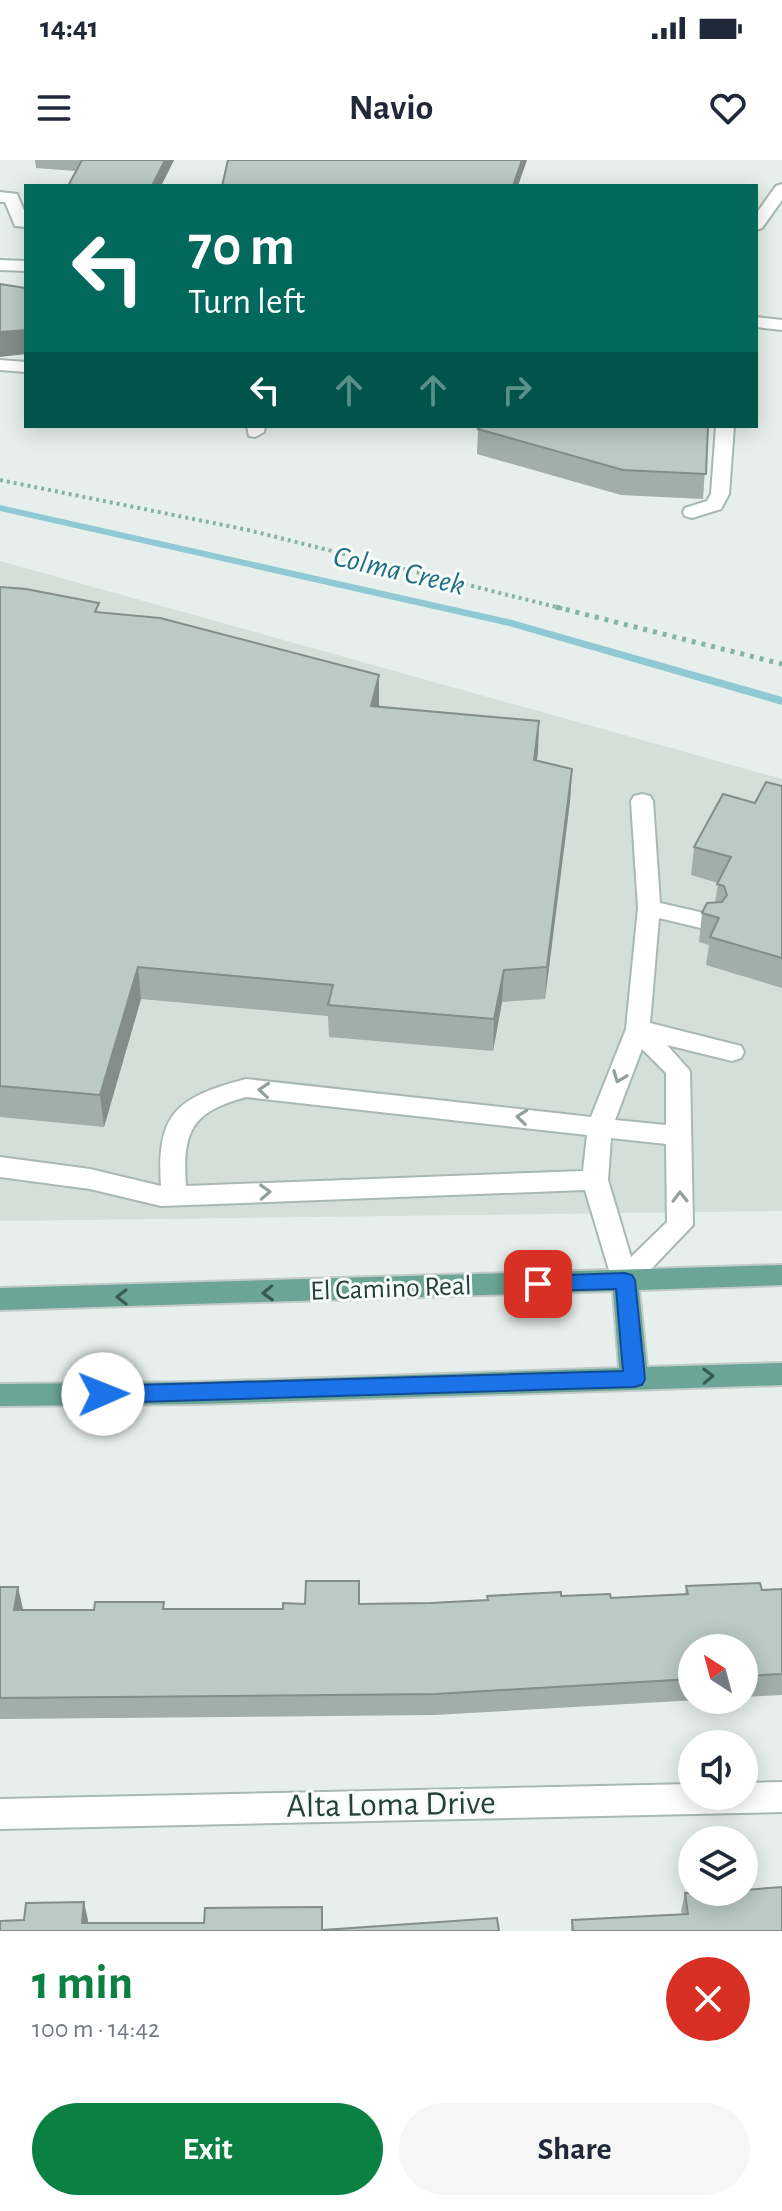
<!DOCTYPE html>
<html lang="en">
<head>
<meta charset="utf-8">
<style>
  body { margin:0; font-family:"Alegreya Sans",sans-serif; background:#f6f6f7; color:#1f2937; height:100vh; display:flex; flex-direction:column; font-size:30px; white-space:nowrap }
  * { box-sizing:border-box; margin:0 }
  p { font-size:26px; color:#747a83 }
  .icon { flex:none; width:44px; height:44px; fill:none; stroke:currentColor; stroke-width:2; stroke-linecap:round; stroke-linejoin:round }
  .map { position:relative; height:1771px; overflow:hidden }
  .side { display:flex; flex-direction:column; background:#fff; flex:1 }
  .side>* { flex:none }
  .top-card { position:absolute; left:24px; top:24px; width:734px; height:244px; border-radius:0px; box-shadow:0 4px 20px #0003; background:#00695c; color:#fff; overflow:hidden }
  .needle { width:52px; rotate:324deg }
  .buttons { position:absolute; left:678px; top:1474px; display:grid; gap:16px }
  .buttons a { display:grid; place-items:center; width:80px; height:80px; border-radius:50%; background:#fff; box-shadow:0 4px 20px #0003; font-size:40px }
  .pin { position:absolute; display:grid; place-items:center; width:68px; height:68px; color:#fff; margin:-34px; border-radius:16px; box-shadow:0 4px 12px #0006 }
  .me { position:absolute; width:88px; margin:-44px; rotate:89deg; stroke-linejoin:round; filter:drop-shadow(0 0 6px #0008) }
  .turn { display:flex; align-items:center; gap:28px; height:168px; padding:0 32px; font-size:36px }
  .turn .icon { width:104px; height:104px; stroke-width:2.5 }
  .turn b { display:block; font-size:56px; line-height:68px }
  .lanes { display:flex; align-items:center; height:76px; padding:0 32px; background:#0003; justify-content:center; gap:40px; direction:ltr }
  .lanes .off { opacity:.35 }
  .round { display:grid; place-items:center; flex:none; width:84px; height:84px; border-radius:42px; background:#f6f6f7 }
  .headline { display:flex; align-items:center; justify-content:space-between; height:136px; padding:0 32px }
  h1 { font-size:48px; font-weight:700; line-height:60px; color:#0b8043 }
  .action { display:flex; gap:16px; margin-top:auto; padding:16px 32px }
  .action a { flex:1; height:92px; border-radius:48px; background:#0b8043; color:#fff; font-size:32px; font-weight:700; line-height:92px; text-align:center }
  .action a+a { background:#f6f6f7; color:#1f2937 }
  .status { display:flex; justify-content:space-between; align-items:center; height:56px; padding:0 40px; background:#fff; direction:ltr }
  .status svg { height:22px; fill:currentColor }
  header { display:flex; justify-content:space-between; align-items:center; height:104px; padding:0 32px; background:#fff; font-size:36px; font-weight:700 }
  .map>svg:first-child { display:block }
  .built { fill:#d4dfda }
  .lines { fill:none; stroke-linecap:round; stroke-linejoin:round }
  .stream { fill:#8ec9d4; fill-rule:evenodd }
  .service-casing { stroke:#a8b8b2; stroke-width:4 }
  .minor-casing { stroke:#a8b8b2; stroke-width:4 }
  .tertiary-casing { stroke:#a8b8b2; stroke-width:4 }
  .primary-casing { stroke:#c2cac8; stroke-width:4 }
  .path-far1 { stroke:#86b3a5; stroke-width:4; stroke-dasharray:3 4; stroke-linecap:butt }
  .path { stroke:#86b3a5; stroke-width:5; stroke-dasharray:4 6; stroke-linecap:butt }
  .service { fill:#fff; fill-rule:evenodd }
  .minor { fill:#fff; fill-rule:evenodd }
  .tertiary { fill:#fff; fill-rule:evenodd }
  .primary { fill:#6aa596; fill-rule:evenodd }
  .wall { fill:#a1aea9 }
  .shaded-wall { fill:#838d89 }
  .building { fill:#bbcac4; stroke:#838d89; stroke-width:2 }
  .oneway { stroke:#92a09c }
  .oneway2 { stroke:#365b51 }
  .route { fill:#1a73e8; stroke:#114b97; stroke-width:2 }
  .labels { text-anchor:middle; dominant-baseline:central; stroke-width:6; stroke-linejoin:round; paint-order:stroke }
  .street-label { font-size:28px; fill:#24423a; stroke:#f7fbf9 }
  .water-label { font-size:30px; font-style:italic; fill:#1c6f80; stroke:#f7fbf9 }
  .near-street-label { font-size:34px; fill:#24423a; stroke:#f7fbf9 }
</style>
</head>
<body>
<div class="status"><b>14:41</b><svg viewBox="0 0 49 12"><path d="M0 12V9h3v3zM5 12V6h3v6zM10 12V3h3v9zM15 12V0h3v12zM26 1h20v11H26zM47 4h2v5h-2z"/></svg></div>
<header><svg class="icon" aria-label="menu" viewBox="0 0 24 24"><path d="M4 6h16M4 12h16M4 18h16"/></svg>Navio<svg class="icon" aria-label="heart" viewBox="0 0 24 24"><path d="M12 20l-8-8c-3-5 5-10 8-4 3-6 11-1 8 4z"/></svg></header>
<div class="map">
<svg width="782" height="1771" viewBox="0 0 782 1771">
  <rect width="100%" height="100%" fill="#e6efeb"/>
  <polygon class="built" points="0,401 782,619 782,1051 0,1061"/>
  <g class="lines">
    <polygon class="stream" points="0,345 512,460 782,537 782,545 509,466 0,351"/>
    <defs>
      <g id="service">
        <polygon points="0,32 17,34 26,55 26,67 15,66 5,42 0,42"/>
        <polygon points="0,200 26,202 26,212 0,210"/>
        <polygon points="247,266 265,266 264,272 255,277 249,276"/>
        <polygon points="716,266 734,266 729,334 721,349 692,358 685,356 683,352 685,348 707,341 711,334"/>
        <path d="M642,634L650,636L653,641L660,743L717,756L720,762L717,768L709,770L659,758L650,863L741,886L744,892L741,898L732,901L667,885L690,911L693,1065L634,1127L625,1130L616,1127L612,1120L585,1030L161,1046L90,1029L0,1017V997L90,1009L161,1026C156,951 179,937 246,919L591,957L626,869L638,748L631,641L634,636ZM642,889L666,913V965L615,960ZM246,937L587,975L583,1011L186,1026C182,970 192,952 246,937ZM611,978L666,984L667,1062L631,1097L608,1020Z"/>
      </g>
      <g id="minor">
        <polygon points="782,24 782,40 762,68 756,70 756,54 776,26"/>
        <polygon points="782,1622 782,1652 0,1669 0,1639 692,1624 692,1636 744,1636 744,1623"/>
      </g>
      <g id="tertiary">
        <polygon points="0,100 26,101 26,111 0,110"/>
        <polygon points="756,157 782,160 782,170 756,167"/>
      </g>
      <polygon id="primary" points="782,1105 782,1125 639,1130 647,1207 782,1203 782,1225 199,1244 0,1246 0,1224 199,1222 619,1208 613,1131 0,1150 0,1128"/>
    </defs>
    <use href="#service" class="service-casing"/>
    <use href="#minor" class="minor-casing"/>
    <use href="#tertiary" class="tertiary-casing"/>
    <use href="#primary" class="primary-casing"/>
    <polyline class="path-far1" points="0,320 248,370 564,449"/>
    <polyline class="path" points="556,447 782,504"/>
    <use href="#service" class="service"/>
    <use href="#minor" class="minor"/>
    <use href="#tertiary" class="tertiary"/>
    <use href="#primary" class="primary"/>
  </g>
  <g class="wall">
    <polygon points="35,0 174,0 161,26 68,26 76,11 36,8"/>
    <polygon points="458,266 708,266 703,339 621,335 477,294 478,269 479,267"/>
    <polygon points="0,427 100,452 379,547 539,561 537,600 572,609 570,641 545,839 502,842 493,891 329,877 328,856 141,839 104,967 0,957"/>
    <polygon points="782,626 782,828 706,805 709,785 699,782 702,753 715,743 718,723 691,715 694,687 755,643"/>
    <polygon points="686,1426 762,1430 782,1429 782,1535 744,1537 744,1488 692,1488 692,1540 698,1540 435,1555 0,1559 0,1427 23,1450 283,1449 359,1444 431,1443 487,1440 487,1436 611,1438 685,1434"/>
    <polygon points="685,1733 782,1771 571,1771 572,1760 682,1754 681,1751"/>
  </g>
  <g class="shaded-wall">
    <polygon points="165,0 174,0 161,26 152,26"/>
    <polygon points="522,0 527,0 518,26 513,26"/>
    <polygon points="25,170 26,194 0,197 0,172"/>
    <polygon points="379,515 379,547 371,546"/>
    <polygon points="539,561 538,593 532,631 534,600"/>
    <polygon points="572,609 570,641 545,839 547,807"/>
    <polygon points="138,807 141,839 104,967 100,935"/>
    <polygon points="504,810 502,842 493,891 494,859"/>
    <polygon points="18,1427 23,1449 19,1472 14,1450"/>
    <polygon points="84,1742 88,1760 87,1771 82,1763"/>
  </g>
  <g class="building">
    <polygon points="82,0 165,0 152,26 68,26"/>
    <polygon points="228,0 522,0 513,26 222,26"/>
    <polygon points="0,124 26,128 26,170 0,172"/>
    <polygon points="481,266 708,266 706,314 623,310 478,269"/>
    <polygon points="0,427 26,429 99,443 95,452 160,458 379,515 371,546 539,561 534,600 572,609 547,807 504,810 494,859 328,845 333,825 138,807 100,935 0,926"/>
    <polygon points="766,622 782,626 782,798 710,777 719,758 702,753 707,743 722,742 727,735 724,726 717,724 731,697 694,687 723,634 755,643"/>
    <polygon points="306,1421 359,1421 359,1444 431,1443 488,1440 487,1436 561,1432 561,1436 610,1434 611,1438 688,1434 686,1426 760,1423 762,1430 782,1429 782,1514 744,1516 744,1488 692,1488 692,1519 435,1534 0,1538 0,1427 18,1427 14,1450 94,1450 95,1442 164,1442 163,1449 283,1449 283,1443 305,1444"/>
    <polygon points="782,1727 782,1771 573,1771 572,1760 688,1754 685,1733 744,1732 744,1730"/>
    <polygon points="84,1742 82,1763 204,1763 205,1748 322,1747 322,1770 497,1758 499,1771 0,1771 0,1761 24,1760 26,1743"/>
  </g>
  <defs><path id="oneway-chevron" d="M-2-3.5L2.5 0L-2 3.5" fill="none" stroke-width="1.6" stroke-linecap="round" stroke-linejoin="round" transform="scale(2)"/></defs>
  <g class="oneway">
    <use href="#oneway-chevron" transform="translate(619 917) rotate(111)"/>
    <use href="#oneway-chevron" transform="translate(264 930) rotate(-175)"/>
    <use href="#oneway-chevron" transform="translate(522 957) rotate(-174)"/>
    <use href="#oneway-chevron" transform="translate(265 1032) rotate(-2)"/>
    <use href="#oneway-chevron" transform="translate(680 1037) rotate(-91)"/>
  </g>
  <g class="oneway2">
    <use href="#oneway-chevron" transform="translate(268 1133) rotate(178)"/>
    <use href="#oneway-chevron" transform="translate(122 1137) rotate(179)"/>
    <use href="#oneway-chevron" transform="translate(708 1216) rotate(-2)"/>
  </g>
  <polygon class="route" points="625,1113 632,1115 635,1120 645,1219 642,1225 634,1227 103,1243 96,1240 93,1234 96,1228 103,1226 623,1211 616,1129 538,1131 531,1129 528,1124 531,1118 538,1116"/>
  <g class="labels">
    <g class="street-label">
      <text transform="translate(391 1129) rotate(-2)">El Camino Real</text>
    </g>
    <g class="water-label">
      <text transform="translate(399 411) rotate(13)">Colma Creek</text>
    </g>
    <g class="near-street-label">
      <text transform="translate(391 1645) rotate(-1)">Alta Loma Drive</text>
    </g>
  </g>
</svg>
<div class="buttons">
<a><svg class="needle" viewBox="-14 -14 28 28"><path d="M0-13l5 13h-10z" fill="#e53935"/><path d="M0 13l5-13h-10z" fill="#747a83"/></svg></a>
<a><svg class="icon" aria-label="sound" viewBox="0 0 24 24"><path d="M4 9h4l5-4v14l-5-4H4zM17 9q2 3 0 6"/></svg></a>
<a><svg class="icon" aria-label="layers" viewBox="0 0 24 24"><path d="M12 4l9 5-9 5-9-5zM3 14l9 5 9-5"/></svg></a>
</div>
<div class="pin" style="left:538px;top:1124px;background:#d93025"><svg class="icon" aria-label="arrive" viewBox="0 0 24 24"><path d="M6 21V4h12l-3 4 3 4H6"/></svg></div>
<svg class="me" style="left:103px;top:1234px" viewBox="-20 -20 40 40"><circle r="19" fill="#fff"/><path d="M0-13L10 11 0 6-10 11z" fill="#1a73e8"/></svg>
<div class="top-card">
<div class="turn"><svg class="icon" aria-label="left" viewBox="0 0 24 24"><path d="M17 20v-9H6M10 6l-5 5 5 5"/></svg><div><b>70 m</b>Turn left</div></div>
<div class="lanes"><svg class="icon" aria-label="left" viewBox="0 0 24 24"><path d="M17 20v-9H6M10 6l-5 5 5 5"/></svg><svg class="icon off" aria-label="ahead" viewBox="0 0 24 24"><path d="M12 20V5M6 11l6-6 6 6"/></svg><svg class="icon off" aria-label="ahead" viewBox="0 0 24 24"><path d="M12 20V5M6 11l6-6 6 6"/></svg><svg class="icon off" aria-label="right" viewBox="0 0 24 24"><path d="M7 20v-9h11M14 6l5 5-5 5"/></svg></div>
</div>
</div>
<section class="side">
<div class="headline"><div><h1>1 min</h1><p>100 m · 14:42</p></div><a class="round" style="background:#d93025;color:#fff"><svg class="icon" aria-label="close" viewBox="0 0 24 24"><path d="M6 6l12 12M18 6L6 18"/></svg></a></div>
<div class="action"><a>Exit</a><a>Share</a></div>
</section>
</body>
</html>
